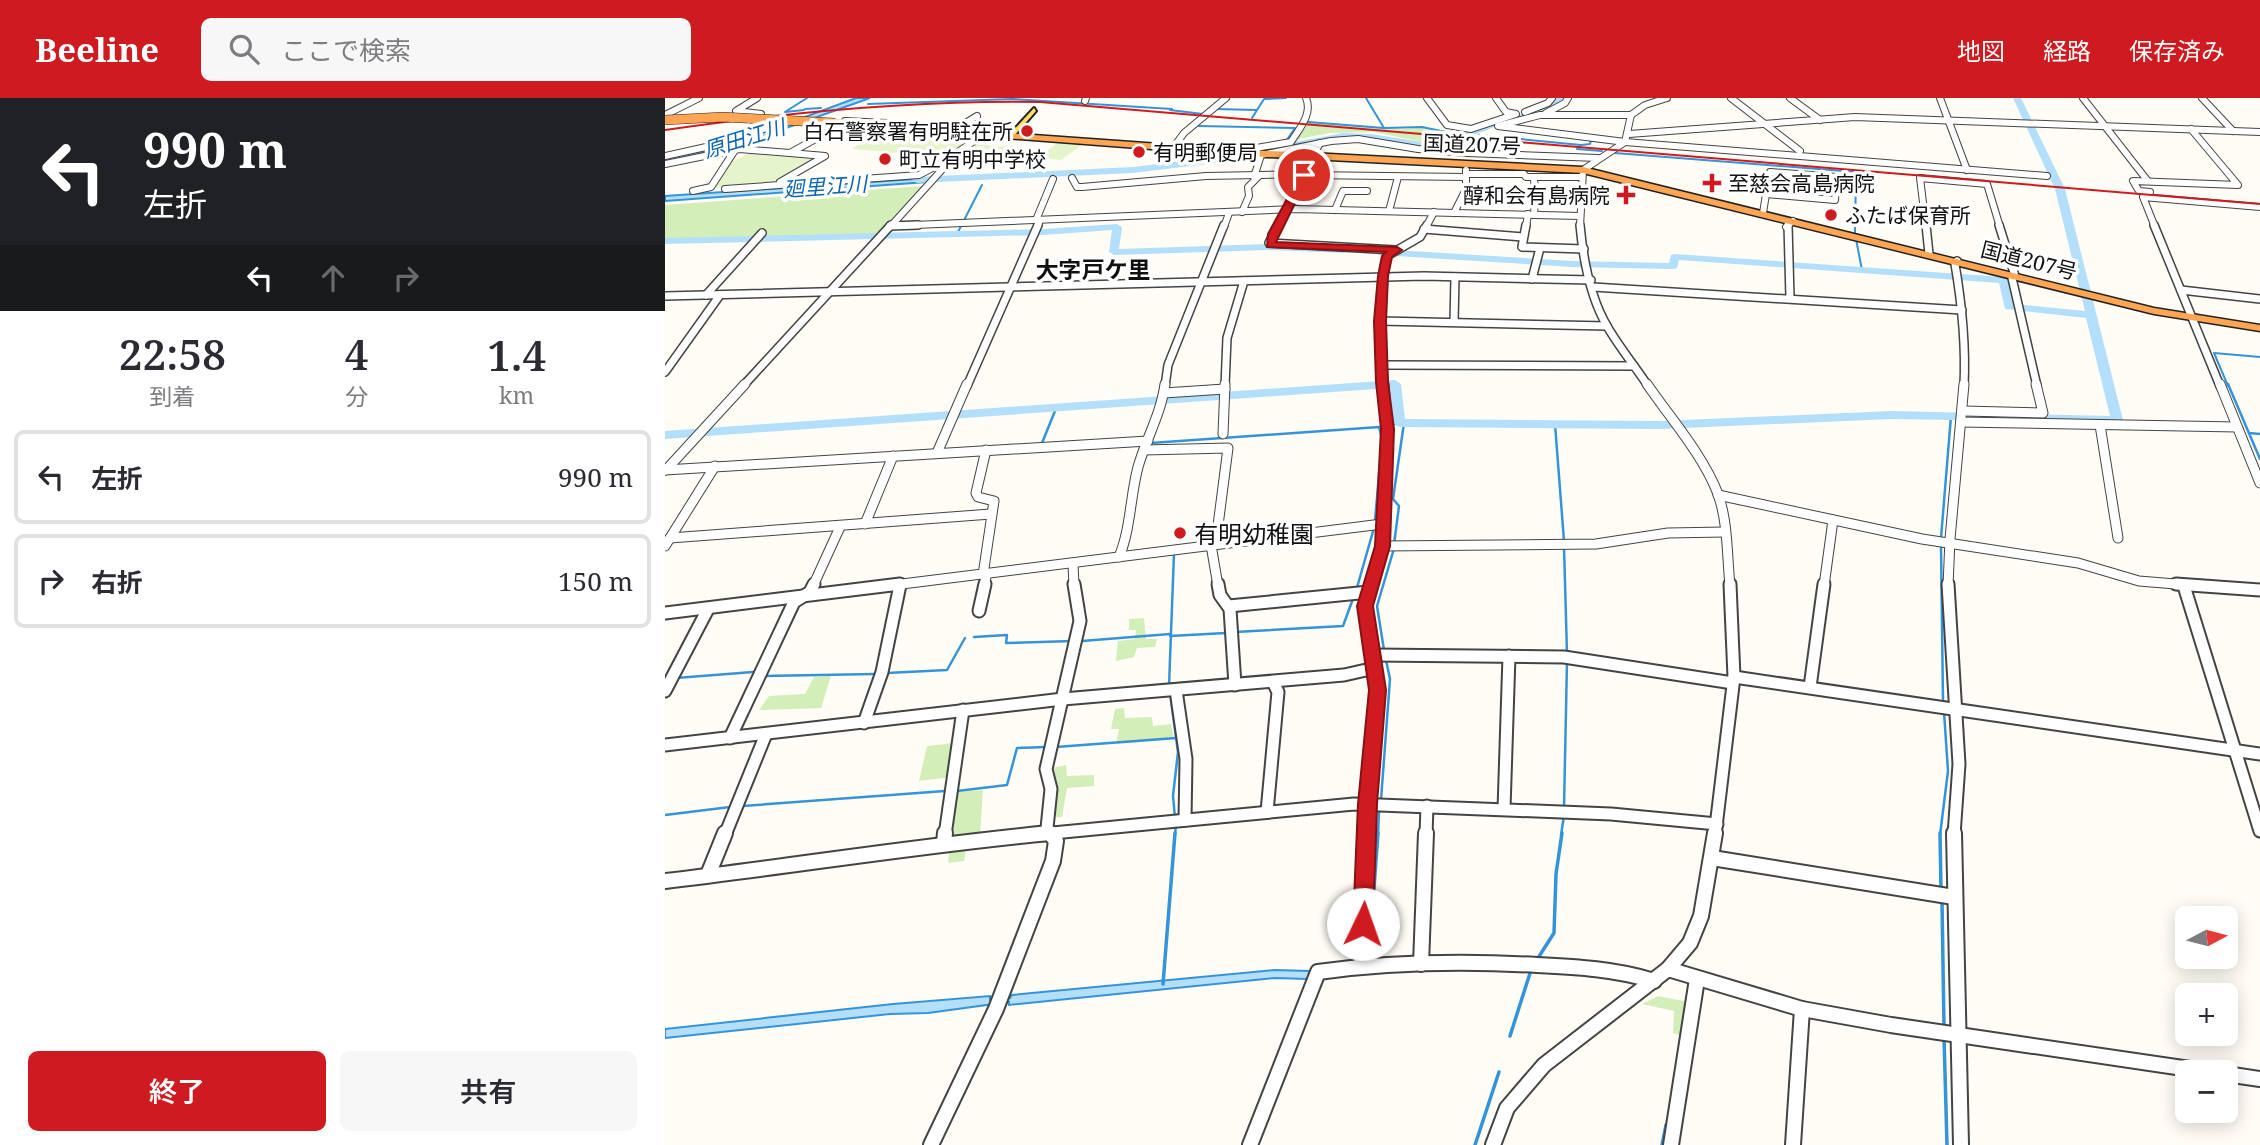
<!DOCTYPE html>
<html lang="ja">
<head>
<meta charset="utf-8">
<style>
  body { margin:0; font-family:"Noto Serif","Noto Sans JP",serif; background:#f7f7f7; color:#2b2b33; height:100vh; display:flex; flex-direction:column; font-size:26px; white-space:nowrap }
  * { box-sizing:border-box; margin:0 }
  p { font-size:23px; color:#7c7c81 }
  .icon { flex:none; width:38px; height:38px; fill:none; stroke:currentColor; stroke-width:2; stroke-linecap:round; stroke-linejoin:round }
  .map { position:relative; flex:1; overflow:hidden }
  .drawer { display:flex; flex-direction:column; background:#fff; width:665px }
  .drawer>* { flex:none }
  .hud { background:#202124; color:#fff; overflow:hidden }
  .needle { width:46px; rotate:83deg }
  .fabs { position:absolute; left:1510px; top:808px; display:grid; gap:14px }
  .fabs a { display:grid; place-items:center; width:63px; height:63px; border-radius:10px; background:#fff; box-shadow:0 4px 18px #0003; font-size:35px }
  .pin { position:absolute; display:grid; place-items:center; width:60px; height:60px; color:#fff; margin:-30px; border:4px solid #fff; border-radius:50%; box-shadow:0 2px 7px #0007 }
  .me { position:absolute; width:77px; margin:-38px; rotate:3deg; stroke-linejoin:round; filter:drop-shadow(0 0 5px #0008) }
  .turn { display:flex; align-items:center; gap:24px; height:147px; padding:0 28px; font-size:32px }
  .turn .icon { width:91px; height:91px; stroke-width:2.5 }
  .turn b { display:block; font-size:49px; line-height:60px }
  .lanes { display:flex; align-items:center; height:66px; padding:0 28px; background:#0003; justify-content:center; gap:35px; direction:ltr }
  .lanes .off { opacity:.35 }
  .eta { display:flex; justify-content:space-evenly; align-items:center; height:119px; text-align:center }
  .eta b { font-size:42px; font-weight:600; line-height:49px }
  .cta { display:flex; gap:14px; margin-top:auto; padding:14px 28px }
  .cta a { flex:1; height:80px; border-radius:10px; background:#cf1b20; color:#fff; font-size:28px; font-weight:600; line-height:80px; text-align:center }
  .cta a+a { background:#f7f7f7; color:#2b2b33 }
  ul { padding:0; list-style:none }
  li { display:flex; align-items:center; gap:21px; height:94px; margin:0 14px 10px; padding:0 14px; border:4px solid #e1e1e2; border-radius:10px }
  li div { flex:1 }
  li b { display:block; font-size:26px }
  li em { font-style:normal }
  header { display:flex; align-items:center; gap:42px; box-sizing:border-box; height:98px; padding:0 35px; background:#cf1b20; color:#fff }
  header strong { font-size:33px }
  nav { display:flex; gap:38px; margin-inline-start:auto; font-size:24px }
  .search { width:490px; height:63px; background:#f7f7f7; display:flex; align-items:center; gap:18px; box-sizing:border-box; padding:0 24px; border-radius:10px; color:#7c7c81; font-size:26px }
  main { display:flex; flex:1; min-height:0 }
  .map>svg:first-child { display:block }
  .green { fill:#d4eeb9 }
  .pitch { fill:#e6f4cc }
  .water { fill:#b4dffb; stroke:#3594d9; stroke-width:2 }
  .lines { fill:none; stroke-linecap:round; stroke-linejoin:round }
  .stream-far2 { stroke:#3594d9; stroke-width:2 }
  .stream-far1 { stroke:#3594d9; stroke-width:2.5 }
  .stream { stroke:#3594d9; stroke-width:3.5 }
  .river { fill:#b4dffb; fill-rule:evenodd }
  .minor-far4-casing { stroke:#444; stroke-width:8 }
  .minor-far3-casing { stroke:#444; stroke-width:10 }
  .minor-far2-casing { stroke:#444; stroke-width:11 }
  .minor-far1-casing { stroke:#444; stroke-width:15 }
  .minor-casing { stroke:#444; stroke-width:18 }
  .major-casing { stroke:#222; stroke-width:4 }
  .highway-casing { stroke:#222; stroke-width:3 }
  .minor-far4 { stroke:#fff; stroke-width:6 }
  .minor-far3 { stroke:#fff; stroke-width:7 }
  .minor-far2 { stroke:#fff; stroke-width:9 }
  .minor-far1 { stroke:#fff; stroke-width:11 }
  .minor { stroke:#fff; stroke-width:14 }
  .major { fill:#ffdd65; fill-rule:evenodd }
  .highway { fill:#ffa553; fill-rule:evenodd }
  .rail { stroke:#cf1b20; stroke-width:2 }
  .highway-bridge-casing { stroke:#222; stroke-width:10; stroke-linecap:butt }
  .highway-bridge { stroke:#ffa553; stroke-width:9 }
  .route { fill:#cf1b20; stroke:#871215; stroke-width:2 }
  .poi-dot { fill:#cf1b20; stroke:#fff; stroke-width:2.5 }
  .labels { text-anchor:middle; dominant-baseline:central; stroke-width:7; stroke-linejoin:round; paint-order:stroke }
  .far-poi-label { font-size:21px; fill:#111; stroke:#fff; text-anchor:start }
  .far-water-label { font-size:21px; font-style:italic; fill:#0d65b0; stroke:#fff }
  .far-street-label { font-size:21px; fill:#111; stroke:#fff }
  .far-quarter-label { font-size:23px; font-weight:bold; fill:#111; stroke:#fff }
  .poi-label { font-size:24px; fill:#111; stroke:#fff; text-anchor:start }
</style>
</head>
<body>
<header>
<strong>Beeline</strong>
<div class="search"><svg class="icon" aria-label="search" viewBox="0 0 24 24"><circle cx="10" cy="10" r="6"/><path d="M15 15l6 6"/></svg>ここで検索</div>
<nav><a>地図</a><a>経路</a><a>保存済み</a></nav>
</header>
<main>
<section class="drawer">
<div class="hud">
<div class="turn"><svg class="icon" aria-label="left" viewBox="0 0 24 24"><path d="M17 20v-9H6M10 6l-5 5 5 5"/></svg><div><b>990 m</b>左折</div></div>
<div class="lanes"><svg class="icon" aria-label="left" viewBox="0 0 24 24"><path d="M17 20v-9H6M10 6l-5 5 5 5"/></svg><svg class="icon off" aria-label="ahead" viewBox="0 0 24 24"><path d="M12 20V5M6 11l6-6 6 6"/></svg><svg class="icon off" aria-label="right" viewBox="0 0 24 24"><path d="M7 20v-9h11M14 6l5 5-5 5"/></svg></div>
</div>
<div class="eta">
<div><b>22:58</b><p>到着</p></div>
<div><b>4</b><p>分</p></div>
<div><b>1.4</b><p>km</p></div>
</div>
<ul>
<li><svg class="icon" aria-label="left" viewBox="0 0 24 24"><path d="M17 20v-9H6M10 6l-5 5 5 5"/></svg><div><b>左折</b></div><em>990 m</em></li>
<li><svg class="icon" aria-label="right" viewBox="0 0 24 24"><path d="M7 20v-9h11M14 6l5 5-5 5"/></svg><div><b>右折</b></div><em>150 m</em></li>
</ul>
<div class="cta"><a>終了</a><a>共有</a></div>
</section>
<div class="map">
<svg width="1595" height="1047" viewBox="0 0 1595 1047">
  <rect width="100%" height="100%" fill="#fffdf5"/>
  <g class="green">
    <polygon points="641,23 738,31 756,29 795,36 767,46 709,34 665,35 629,42"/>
    <polygon points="258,88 213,136 0,141 0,107"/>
    <polygon points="479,520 481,541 492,541 490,549 472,550 469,559 451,563 453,543 470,541 471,532 464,532 464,521"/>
    <polygon points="166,578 156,610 94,612 104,598 140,596 149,579"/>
    <polygon points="459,610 460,620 487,619 488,628 506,626 509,641 451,646 454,631 446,631 450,611"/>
    <polygon points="289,645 286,679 254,683 262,648"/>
    <polygon points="401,667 402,678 429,677 429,688 402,690 397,719 388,719 392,692 387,670"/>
    <polygon points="318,692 315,739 303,740 299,763 283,765 290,694"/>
    <polygon points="993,898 1023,904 1018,938 1008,935 1009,913 977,906"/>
  </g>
  <g class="pitch">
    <path d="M222,32L309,37L308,40L279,59L187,51L194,46L188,45C200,39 211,38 222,32Z"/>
    <polygon points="395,43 420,45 396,62 298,53 309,46 383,52"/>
    <polygon points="88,53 151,58 153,61 107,85 49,90 64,65"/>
  </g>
  <g class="water">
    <polygon points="191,0 205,0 79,45 0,64 0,61 70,45"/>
    <polygon points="265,80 262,84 0,103 0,98"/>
    <polygon points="609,872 645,873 642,881 610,880 344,907 344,904 263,915 225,916 0,940 0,931 228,906 325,898 325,902 345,900 347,897"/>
  </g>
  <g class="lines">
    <g class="stream-far2">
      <polyline points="701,0 719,30 757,29 791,36"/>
      <polyline points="203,6 347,1 507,11 505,12 538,16"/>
      <polyline points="140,11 156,10"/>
      <polyline points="550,11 592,12"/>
      <polyline points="139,12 120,14 142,0"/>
      <polyline points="587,20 599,1 621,0"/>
      <polyline points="643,24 719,30"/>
      <polyline points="534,28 630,30 621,43 626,47"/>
      <polyline points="814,37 916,47 925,46 926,42"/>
      <polyline points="916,47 912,51 937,53"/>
      <polyline points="950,55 1191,74 1190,135"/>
      <polyline points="292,136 317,87"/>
      <polyline points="1191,141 1197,172"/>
      <polyline points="1563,288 1549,255 1595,259"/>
    </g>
    <g class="stream-far1">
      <polyline points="1563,286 1595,361"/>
      <polyline points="728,326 734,325"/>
      <polyline points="890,326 899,443"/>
      <polyline points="1584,335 1595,336"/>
      <polyline points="377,345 392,308"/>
      <polyline points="486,345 714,329 717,341 710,423"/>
      <polyline points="1276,440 1286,318"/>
      <polyline points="1276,447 1278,604"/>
      <polyline points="899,449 902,556"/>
      <polyline points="691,493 709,430"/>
      <polyline points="570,534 678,528 689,498"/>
      <polyline points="505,538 561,535"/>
      <polyline points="309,539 342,537 341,545 407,543"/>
      <polyline points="417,543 505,536"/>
      <polyline points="719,552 712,508 728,454 734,408 728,401 739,325"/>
      <polyline points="222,575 282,572 300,540"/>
      <polyline points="98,578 210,576"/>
      <polyline points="11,580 88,574"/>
      <polyline points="504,588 509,455"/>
      <polyline points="505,595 513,654 508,698 510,720"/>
      <polyline points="391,649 511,640"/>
      <polyline points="292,693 342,687 352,650 381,649"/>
      <polyline points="716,702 725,581 721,562"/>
      <polyline points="78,708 280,693"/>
      <polyline points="899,710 902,563"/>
      <polyline points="0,717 65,709"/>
      <polyline points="510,737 511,726"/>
      <polyline points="713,737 714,712"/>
      <polyline points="896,737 899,718"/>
      <polyline points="1275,737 1283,673 1279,614"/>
    </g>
    <g class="stream">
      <polyline points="1275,735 1276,793"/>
      <polyline points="1277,803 1279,929"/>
      <polyline points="704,858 713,735"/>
      <polyline points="873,860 889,835 891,776 897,735"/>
      <polyline points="498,886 510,735"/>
      <polyline points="845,938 866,872"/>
      <polyline points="1279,939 1282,1047"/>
      <polyline points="810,1047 834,974"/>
      <polyline points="997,1047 1001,1027"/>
    </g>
    <g class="river">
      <polygon points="890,0 899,0 879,16 832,28 771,52 706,42 678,41 542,66 468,75 252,85 247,82 252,79 468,69 542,60 678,35 706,36 770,46 826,24 873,12"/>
      <polygon points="1348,0 1356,0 1400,91 1458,322 1456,325 1227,321 996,331 734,329 728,325 724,290 0,341 0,333 730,282 736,286 740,321 996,323 1227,313 1445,318 1421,220 1340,211 1334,185 1014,162 1012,170 1008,171 908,169 714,157 709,154 714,151 908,163 1004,165 1006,157 1010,156 1339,179 1344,182 1349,206 1420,213 1390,91"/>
      <polygon points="452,126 457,129 454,151 603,146 678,149 683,152 678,155 603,152 449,157 444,154 447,132 378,137 0,146 0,140 378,131"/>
    </g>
    <defs>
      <g id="minor-far4">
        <polyline points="92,0 71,13 96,16"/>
        <polyline points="762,0 782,27 806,31 851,16 841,14 831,0"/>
        <polyline points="1066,0 1135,53"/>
        <polyline points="1125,0 1155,22"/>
        <polyline points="1275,0 1302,72"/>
        <polyline points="1418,0 1482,82"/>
        <polyline points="1537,0 1568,33"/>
        <polyline points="420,3 421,0"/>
        <polyline points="860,14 883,5 887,0"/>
        <polyline points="881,15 900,5 903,0"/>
        <polyline points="0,17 34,0"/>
        <polyline points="966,17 875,17 833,28 960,44 1382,78"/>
        <polyline points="180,23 241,26 250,29"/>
        <polyline points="289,32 312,18"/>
        <polyline points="964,36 1190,19 1595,34"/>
        <polyline points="508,50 519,35 561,0"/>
        <polyline points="778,52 795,44"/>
        <path d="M568,54L626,44C634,31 648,16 641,0"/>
        <polyline points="0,58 59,45 110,27 113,23"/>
        <polyline points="0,66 74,51 125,55 176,27 188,28"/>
        <polygon points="1105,74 1172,79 1170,102 1101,96"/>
        <polyline points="801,76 859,76 861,79 868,79"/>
        <polyline points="639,77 801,79"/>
        <polyline points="589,79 596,57 666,43 693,41 753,51 802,55 933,60"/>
        <polyline points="407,80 412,89 417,89 541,78 640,76"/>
        <polyline points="115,84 160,58 125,55"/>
        <polyline points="1103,84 1171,90"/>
        <polyline points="60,91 254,77 277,65"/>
        <polyline points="28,93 46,89 70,52"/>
        <polyline points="1485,94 1474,93 1468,83 1573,87 1526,31"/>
        <polyline points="670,112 678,93 702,93"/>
        <polyline points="724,113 733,79"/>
        <polyline points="577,114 584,98 583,89 594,78"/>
        <polyline points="789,115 801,91 801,72"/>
        <polyline points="1098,115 1101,96"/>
        <polyline points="869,116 871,91 868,79 916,79"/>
        <polyline points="371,122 388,81"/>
        <polyline points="225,128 630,111 915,118"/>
        <polyline points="225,129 293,54 321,35"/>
        <polyline points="372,129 375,122"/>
        <polyline points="559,129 564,115"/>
        <polyline points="612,129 655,45"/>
        <polyline points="761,129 769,114"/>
        <polyline points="861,129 863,116"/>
        <polyline points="915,129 918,72 960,44 966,17 980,7 1002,0"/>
        <polyline points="1121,129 1128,123"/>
        <polyline points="1261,129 1255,80 1322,86 1335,129"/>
        <polyline points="1490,129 1478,99 1595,109"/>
      </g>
      <g id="minor-far3">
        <polyline points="613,127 604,145 730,152"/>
        <polyline points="861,127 857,149 919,151"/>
        <path d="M915,127C918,160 925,199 942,228C954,249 970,268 983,288"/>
        <polyline points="1123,127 1125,200"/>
        <polyline points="1261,127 1264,156"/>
        <polyline points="1334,127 1350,178 1347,180 1372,288"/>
        <polyline points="1489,127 1555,288"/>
        <polyline points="225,128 253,127"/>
        <polyline points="759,131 858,139"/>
        <path d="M1292,163L1290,166C1297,207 1301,247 1299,288"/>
        <polyline points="867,181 875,150"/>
        <polyline points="928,189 1297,212"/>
        <polyline points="1516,192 1595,201"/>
        <polyline points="41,197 97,135"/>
        <polyline points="0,198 759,178 926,182"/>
        <polyline points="715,223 942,228"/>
        <polyline points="789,224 790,179"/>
        <polyline points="716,267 969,268"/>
        <polyline points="0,274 55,197"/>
        <polyline points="78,288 226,127"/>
        <polyline points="302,288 373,127"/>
        <polyline points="500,288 503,267 559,127"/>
        <polyline points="560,288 562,240 579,183"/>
        <path d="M719,288C715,244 714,201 722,158L755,139L762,127"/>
      </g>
      <g id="minor-far2">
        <path d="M982,286C1006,321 1038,357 1053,396C1063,424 1062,458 1065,488"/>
        <polyline points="1555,286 1595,385"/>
        <polyline points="499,295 560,291"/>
        <polyline points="1299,313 1378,315 1371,286"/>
        <polyline points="1296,324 1572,329"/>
        <polyline points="1435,327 1453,440"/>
        <polyline points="558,336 560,286"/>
        <polyline points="479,352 563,350 551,443 546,447 553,488"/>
        <polyline points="272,355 302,286"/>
        <polyline points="0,372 483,343"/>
        <polyline points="1,372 80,286"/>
        <polyline points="1053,397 1257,441 1413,465 1474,483 1535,488"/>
        <polyline points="200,426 228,358"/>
        <polyline points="5,440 326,416"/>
        <polyline points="0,448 50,368"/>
        <polyline points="717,448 931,446 1003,435 1060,434"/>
        <path d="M454,459C466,430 465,399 473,369C481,341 496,316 500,286"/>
        <polyline points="408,466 409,488"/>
        <polyline points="148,488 175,429"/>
        <polyline points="221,488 717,426"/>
        <polyline points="319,488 321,479 318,477 329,403 313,399 311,395 321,352"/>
        <path d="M706,488C724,423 725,353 719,286"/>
        <polyline points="1159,488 1168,422"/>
        <polyline points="1283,488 1285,441 1299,286"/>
      </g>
      <g id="minor-far1">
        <polyline points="553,486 555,497 565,511 570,587"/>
        <polyline points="1283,486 1294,666 1289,737"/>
        <polyline points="1511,486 1595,492"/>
        <polyline points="1519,488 1595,733"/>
        <polyline points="564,508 704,494"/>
        <polyline points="314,513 320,486"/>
        <polyline points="0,515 235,486"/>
        <polyline points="708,557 899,559 1068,585"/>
        <polyline points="1069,579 1595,656"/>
        <polyline points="1145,589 1159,486"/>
        <polyline points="511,592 521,661 520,722"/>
        <polyline points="0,593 43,511"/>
        <polyline points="199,625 217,574 235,487"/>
        <polyline points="65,640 129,504 145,494 149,486"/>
        <polyline points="0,647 398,601 679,577 710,570"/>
        <polyline points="839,711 844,558"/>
        <polyline points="602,714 613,594 608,584"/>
        <polyline points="60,737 101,636"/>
        <polyline points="280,737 298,612"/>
        <polyline points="367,737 689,706 946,716 1052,726"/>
        <polyline points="387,737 382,730 386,691 381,671 415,523 409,486"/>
        <polyline points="702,737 712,592 700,508 706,486"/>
        <polyline points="761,737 762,708"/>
        <polyline points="1050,737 1069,579 1065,486"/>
      </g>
      <g id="minor">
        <polyline points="1289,735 1296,1047"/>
        <polyline points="279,745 280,735"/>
        <polyline points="1047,760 1289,799"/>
        <polyline points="43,777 60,735"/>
        <path d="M0,783C129,768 256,747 385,735"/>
        <polyline points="756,866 761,735"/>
        <polyline points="696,868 702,735"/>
        <polyline points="1003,871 1137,911 1226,927 1552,975"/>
        <polyline points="1561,976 1595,981"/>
        <polyline points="266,1047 331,911 388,763 391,743 385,735"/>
        <path d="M585,1047L653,874C726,864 799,863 872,867C912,869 951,871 989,883"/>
        <polyline points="828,1047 842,1010 879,967 1003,871 1025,845 1036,818 1050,735"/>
        <polyline points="1006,1047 1032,881"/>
        <polyline points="1128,1047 1137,911"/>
      </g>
      <polygon id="major" points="369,10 371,13 349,38 345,38 345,36"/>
      <polygon id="highway" points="170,23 565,51 918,69 1489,210 1595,227 1595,233 1489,216 918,75 565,57 167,27"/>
    </defs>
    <use href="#minor-far4" class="minor-far4-casing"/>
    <use href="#minor-far3" class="minor-far3-casing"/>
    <use href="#minor-far2" class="minor-far2-casing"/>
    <use href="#minor-far1" class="minor-far1-casing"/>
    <use href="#minor" class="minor-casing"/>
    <use href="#major" class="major-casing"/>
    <use href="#highway" class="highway-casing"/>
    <use href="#minor-far4" class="minor-far4"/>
    <use href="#minor-far3" class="minor-far3"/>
    <use href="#minor-far2" class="minor-far2"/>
    <use href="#minor-far1" class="minor-far1"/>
    <use href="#minor" class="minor"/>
    <use href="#major" class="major"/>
    <use href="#highway" class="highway"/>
    <path class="rail" d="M0,32C125,14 249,2 375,4L1595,106"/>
    <defs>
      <polyline id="highway-bridge" points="0,22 58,19 170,25"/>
    </defs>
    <use href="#highway-bridge" class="highway-bridge-casing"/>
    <use href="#highway-bridge" class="highway-bridge"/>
  </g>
  <polygon class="route" points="636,75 644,77 611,144 732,149 737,152 727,159 723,178 721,223 723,284 729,331 725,448 708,508 721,592 712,706 708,826 705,832 698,835 691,832 688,826 693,706 704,592 692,508 710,448 716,331 711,284 709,223 713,178 717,158 721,154 602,149 603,136"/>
  <g class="poi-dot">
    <circle cx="362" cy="33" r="7"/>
    <circle cx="474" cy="54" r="7"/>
    <circle cx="220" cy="61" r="7"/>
    <path d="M1043.5 74.5h7v7h7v7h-7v7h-7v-7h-7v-7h7z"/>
    <path d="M957.5 86.5h7v7h7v7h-7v7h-7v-7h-7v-7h7z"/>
    <circle cx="1166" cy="117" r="7"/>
    <circle cx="515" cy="435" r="7"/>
  </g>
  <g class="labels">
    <g class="far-poi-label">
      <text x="348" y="33" text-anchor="end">白石警察署有明駐在所</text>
      <text x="488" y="54">有明郵便局</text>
      <text x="234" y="61">町立有明中学校</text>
      <text x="1063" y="85">至慈会高島病院</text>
      <text x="945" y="97" text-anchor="end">醇和会有島病院</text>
      <text x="1180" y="117">ふたば保育所</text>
    </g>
    <g class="far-water-label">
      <text transform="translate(79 40) rotate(-17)">原田江川</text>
      <text transform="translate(160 88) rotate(-4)">廻里江川</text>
    </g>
    <g class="far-street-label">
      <text transform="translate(807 46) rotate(2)">国道207号</text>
      <text transform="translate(1364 162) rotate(14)">国道207号</text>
    </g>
    <g class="far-quarter-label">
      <text x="428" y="171">大字戸ケ里</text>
    </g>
    <g class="poi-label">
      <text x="529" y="435">有明幼稚園</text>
    </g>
  </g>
</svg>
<div class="fabs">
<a><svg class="needle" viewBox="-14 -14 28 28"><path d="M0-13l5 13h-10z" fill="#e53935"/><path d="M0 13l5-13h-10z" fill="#7c7c81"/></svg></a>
<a>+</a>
<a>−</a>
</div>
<div class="pin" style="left:639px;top:77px;background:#d93025"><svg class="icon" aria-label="arrive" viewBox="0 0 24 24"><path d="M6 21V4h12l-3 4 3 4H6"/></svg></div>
<svg class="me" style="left:698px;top:826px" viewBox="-20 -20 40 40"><circle r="19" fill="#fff"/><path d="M0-13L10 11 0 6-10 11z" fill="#cf1b20"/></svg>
</div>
</main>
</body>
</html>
